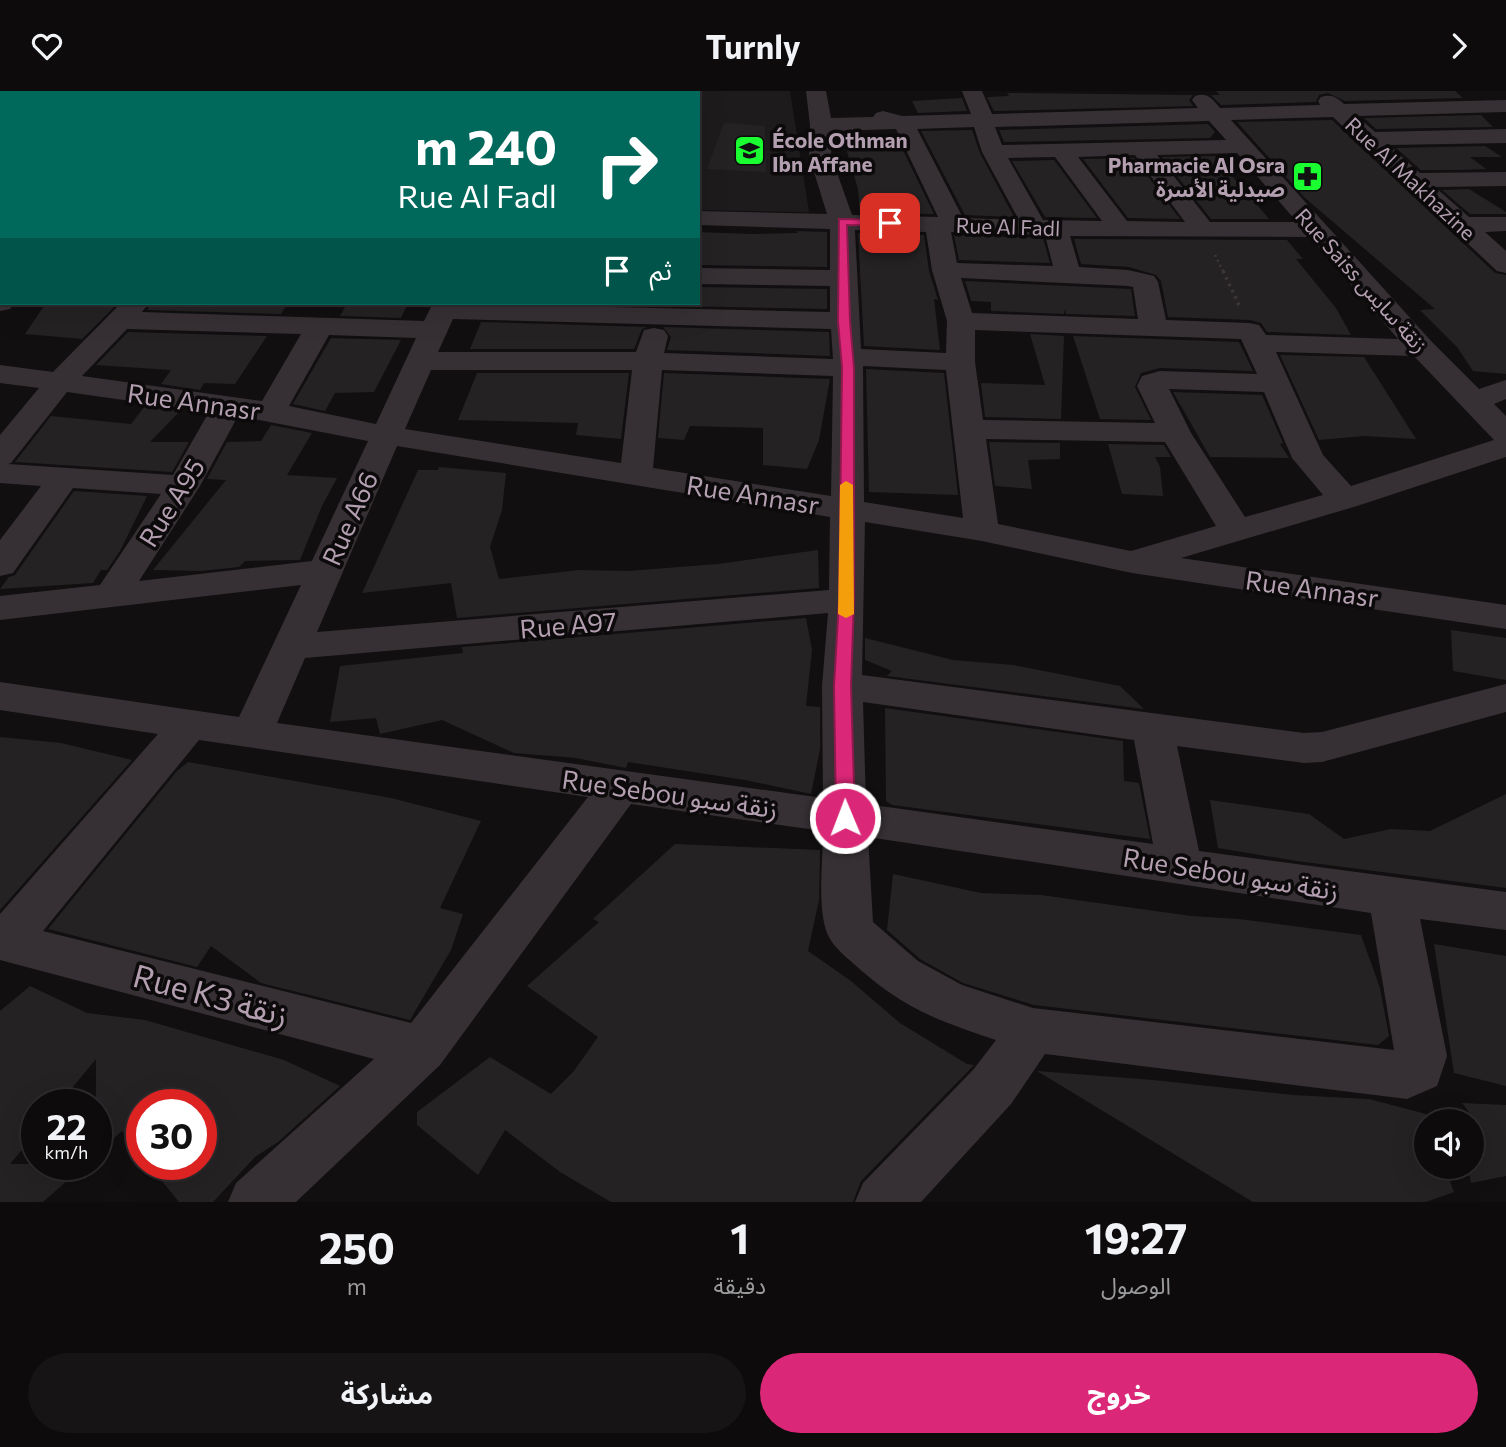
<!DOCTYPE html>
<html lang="ar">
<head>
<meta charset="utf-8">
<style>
  body { margin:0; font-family:Commissioner,"Noto Sans Arabic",sans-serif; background:#161415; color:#f1f3f6; direction:rtl; height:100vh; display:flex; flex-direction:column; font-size:26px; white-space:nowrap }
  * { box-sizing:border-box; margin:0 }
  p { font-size:23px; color:#9a9b9d }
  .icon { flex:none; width:38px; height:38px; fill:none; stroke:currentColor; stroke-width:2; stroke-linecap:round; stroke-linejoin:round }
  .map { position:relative; height:1111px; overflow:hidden; direction:ltr }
  .sheet { display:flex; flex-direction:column; background:#0d0b0c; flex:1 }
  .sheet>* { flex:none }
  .guide { position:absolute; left:0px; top:0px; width:700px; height:214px; box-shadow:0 7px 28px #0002,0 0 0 2px #2d2b2d; direction:rtl; background:#00695c; color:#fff; overflow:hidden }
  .controls { position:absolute; left:1414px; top:1018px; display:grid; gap:14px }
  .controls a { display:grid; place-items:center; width:70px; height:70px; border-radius:50%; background:#0d0b0c; box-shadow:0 7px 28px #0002,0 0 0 2px #2d2b2d; font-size:35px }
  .speed { position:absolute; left:21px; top:998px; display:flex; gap:14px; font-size:35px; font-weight:700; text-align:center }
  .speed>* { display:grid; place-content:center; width:91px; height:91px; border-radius:50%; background:#0d0b0c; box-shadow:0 7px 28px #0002,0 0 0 2px #2d2b2d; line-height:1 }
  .speed small { font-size:18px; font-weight:400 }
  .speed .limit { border:10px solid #d22; background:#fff; color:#111 }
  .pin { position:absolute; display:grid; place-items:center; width:60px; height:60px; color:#fff; margin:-30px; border-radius:14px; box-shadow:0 4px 10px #0006 }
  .me { position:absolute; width:77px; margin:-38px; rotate:359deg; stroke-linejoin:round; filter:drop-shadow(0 0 5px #0008) }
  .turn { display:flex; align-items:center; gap:24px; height:147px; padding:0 28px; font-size:32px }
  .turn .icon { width:91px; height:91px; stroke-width:2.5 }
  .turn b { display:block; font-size:49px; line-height:60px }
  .then { display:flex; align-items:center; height:66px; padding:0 28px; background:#0003; gap:14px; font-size:26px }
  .eta { display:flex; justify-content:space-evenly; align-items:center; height:119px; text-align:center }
  .eta b { font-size:42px; font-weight:700; line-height:49px }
  .button { display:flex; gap:14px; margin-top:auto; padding:14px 28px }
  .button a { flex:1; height:80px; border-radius:42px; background:#db2777; color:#fff; font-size:28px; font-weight:700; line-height:80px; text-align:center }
  .button a+a { background:#161415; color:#f1f3f6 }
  header { display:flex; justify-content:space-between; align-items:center; height:91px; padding:0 28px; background:#0d0b0c; font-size:32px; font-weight:700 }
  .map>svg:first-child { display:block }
  .built { fill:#1e1b1d }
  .building { fill:#252224 }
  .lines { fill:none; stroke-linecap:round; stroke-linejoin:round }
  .path-far1 { stroke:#3d363c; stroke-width:2.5; stroke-dasharray:2 3.5; stroke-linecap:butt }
  .path { stroke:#3d363c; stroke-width:3.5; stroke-dasharray:2.5 4.5; stroke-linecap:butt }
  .minor { fill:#363034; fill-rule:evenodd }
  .route { fill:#db2777; stroke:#8e194d; stroke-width:2 }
  .slow { fill:#f59e0b }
  .labels { text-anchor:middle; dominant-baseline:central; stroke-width:7; stroke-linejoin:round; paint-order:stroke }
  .far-poi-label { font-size:21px; font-weight:bold; fill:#b39fb0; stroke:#0c0a0b; text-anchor:start }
  .far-street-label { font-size:21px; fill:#b39fb0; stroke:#0c0a0b }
  .street-label { font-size:26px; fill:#b39fb0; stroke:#0c0a0b }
  .near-street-label { font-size:32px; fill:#b39fb0; stroke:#0c0a0b }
</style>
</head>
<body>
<header><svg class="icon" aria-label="forward" viewBox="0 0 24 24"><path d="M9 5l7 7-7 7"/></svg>Turnly<svg class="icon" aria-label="heart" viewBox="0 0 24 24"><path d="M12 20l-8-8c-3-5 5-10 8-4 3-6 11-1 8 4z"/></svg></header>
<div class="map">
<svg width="1506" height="1111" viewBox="0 0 1506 1111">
  <rect width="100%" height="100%" fill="#110f10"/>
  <polygon class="built" points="565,0 790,0 809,121 698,119 698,2"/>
  <g class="building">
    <polygon points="1216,0 1455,0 1463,7 1345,10 1328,2 1319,4 1316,11 1221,14 1211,4 1220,4"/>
    <polygon points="1007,2 1193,4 1189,9 1193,15 994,20 987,6 1009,5"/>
    <polygon points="962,7 967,20 918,22 912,10"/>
    <polygon points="1481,24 1493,36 1376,38 1364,27"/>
    <polygon points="1332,29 1495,182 1506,184 1506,283 1473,280 1457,256 1420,219 1435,218 1305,107 1237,31"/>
    <polygon points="724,32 765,35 766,81 707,78"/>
    <polygon points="1208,33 1215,41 1210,47 1004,51 999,39"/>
    <polygon points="972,39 980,62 1014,126 965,124 921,40"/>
    <polygon points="898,49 934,123 860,122 858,98 844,50"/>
    <polygon points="1485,55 1502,66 1470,66 1486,78 1457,79 1421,79 1396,57"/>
    <polygon points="1215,65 1269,128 1211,128 1162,66"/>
    <polygon points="1134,67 1180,128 1128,127 1083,68"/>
    <polygon points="1054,69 1097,127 1045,126 1012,70"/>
    <polygon points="1469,98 1506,121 1506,123 1470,123 1442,99"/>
    <polygon points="796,140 827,141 827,176 698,174 698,141 750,143 798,142"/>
    <polygon points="858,142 924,144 929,180 938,209 934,208 940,259 864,255"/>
    <polygon points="954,144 1043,147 1050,172 959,169"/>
    <polygon points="1074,148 1287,149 1303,168 1296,168 1336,217 1351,244 1267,241 1261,232 1250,229 1168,226 1161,190 1156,184 1129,176 1081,173"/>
    <polygon points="965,190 1131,198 1135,225 1066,223 1065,218 1064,223 991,220 991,211 971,210"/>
    <polygon points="698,196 827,198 827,218 538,212 698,212"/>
    <polygon points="46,212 118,212 82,248 25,243"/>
    <polygon points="152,212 288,212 281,223 147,219"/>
    <polygon points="347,212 408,212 401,227 340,225"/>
    <polygon points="481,231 647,236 642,238 634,258 470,258"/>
    <polygon points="663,236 829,241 830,265 667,259 671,246"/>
    <polygon points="128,241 267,245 235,293 204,292 200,299 161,293 171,279 96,274"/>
    <polygon points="1030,243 1064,245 1061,328 985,326 981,292 1045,294"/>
    <polygon points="1073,245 1239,251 1253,280 1160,277 1141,282 1135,296 1151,329 1100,328"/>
    <polygon points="331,247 401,249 374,301 335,302 325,320 293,313"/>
    <polygon points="1280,264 1364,266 1416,348 1364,345 1319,349"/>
    <polygon points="866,278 944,282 958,404 869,401"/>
    <polygon points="477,282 629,282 621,348 576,344 578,332 458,329"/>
    <polygon points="664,282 830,288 819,349 807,378 763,374 763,337 690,335 684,349 658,347"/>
    <polygon points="1173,301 1262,304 1283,352 1280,353 1289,367 1210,366"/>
    <polygon points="145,315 180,320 150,351 189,351 172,381 15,371 51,325 131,333"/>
    <polygon points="271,334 312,342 287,384 337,387 322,415 300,469 245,470 239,476 201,480 153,479 226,389 207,388 227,351 261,350"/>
    <polygon points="989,351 1060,352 1060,368 1028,369 1032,398 995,395"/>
    <polygon points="1108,353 1164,354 1171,366 1155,366 1160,376 1163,405 1122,403"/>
    <polygon points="439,376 506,382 502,419 490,456 499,488 579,479 628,480 718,473 818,459 819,497 457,527 451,492 362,502 418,379 438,379"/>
    <polygon points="74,400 147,405 120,460 107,479 101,479 93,492 0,498 9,486 15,484"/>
    <polygon points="806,527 812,559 806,615 820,616 820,658 811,703 745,689 628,671 626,677 576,667 514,662 442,629 380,643 376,627 330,631 340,575 463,562 462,556"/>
    <polygon points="1451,539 1506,547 1506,589 1453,580"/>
    <polygon points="865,547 953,569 1013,574 1120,595 1144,618 887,585 892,580 865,569"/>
    <polygon points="885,617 1123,650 1124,690 1139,692 1150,748 892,714 886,710"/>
    <polygon points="0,646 61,652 132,669 0,819"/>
    <polygon points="188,671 391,707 481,730 440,817 463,823 451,859 410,929 261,892 211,855 197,876 48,838 177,680"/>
    <polygon points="1506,703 1506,797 1297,770 1218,757 1210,709 1309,723 1344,748 1391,738 1430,740"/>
    <polygon points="675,753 820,759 819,809 808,860 851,890 900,932 967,973 974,974 861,1090 853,1111 611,1111 560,1081 505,1039 478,1084 417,1034 417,1021 490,966 551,1003 573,981 598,946 527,895 599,831 593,828"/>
    <polygon points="893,783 981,802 1041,804 1191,825 1239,828 1361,844 1380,897 1389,945 1378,954 1034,914 963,892 920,868 887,839"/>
    <polygon points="1434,853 1506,865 1506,995 1454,982"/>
    <polygon points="30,895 87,922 145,929 284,969 340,995 278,1051 255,1066 213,1111 179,1111 148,1073 201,1073 201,1013 142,1013 142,1065 122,1040 96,1063 96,968 59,1013 37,1013 37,1041 10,1073 86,1073 43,1111 0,1111 0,920"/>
    <polygon points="1037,980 1153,989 1293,1004 1369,1008 1426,1023 1428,1031 1426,1031 1426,1076 1445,1076 1454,1101 1426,1111 1253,1111"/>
    <polygon points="1462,1012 1506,1014 1506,1085 1471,1092 1468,1076 1472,1076 1472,1036 1483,1039"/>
  </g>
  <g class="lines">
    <polyline class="path-far1" points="1215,164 1224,182"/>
    <polyline class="path" points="1223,180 1240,216"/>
    <g class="minor">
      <polygon points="14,0 35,0 13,2"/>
      <polygon points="115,0 135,0 114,2"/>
      <polygon points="203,0 224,0 202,2"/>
      <polygon points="302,0 328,0 329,2 303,2"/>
      <polygon points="531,0 551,0 530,2"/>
      <path d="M806,0H826L831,27L873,26L876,22L883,20L902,25L971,23L962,0H982L992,23L1198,17L1192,9L1195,5C1208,1 1212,8 1220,17L1320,14L1318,10L1321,6C1332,3 1336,6 1344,13L1506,9V21L1357,25L1375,41L1506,38V52L1389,54L1420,82L1506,81V95L1435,96L1469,126H1506V140L1485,141L1506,160V182L1497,180L1333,26L1231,29L1432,251L1479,298L1506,289V308L1494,313L1506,325V366L1357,415L1181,467L1506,514V538L1132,482L982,450L865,431L862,584L1304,642L1322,641L1506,593V621L1322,671L1304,672L1177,655L1199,760L1506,801V839L1420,828L1447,965L1437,995L1407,1008L1045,963L1011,1013L921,1111H855L863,1092L973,979L996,949C936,929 903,917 855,874C844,864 833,856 827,842C817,815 823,769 823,740L631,713L440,974L296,1111H228L236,1092L374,968L0,869V823L158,643L0,619V591L239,626L301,494L0,529V505L100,494L161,403L73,397L13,482L0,485V449L41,395L0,392V344L39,297L0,292V274L53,281L121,212H149L142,221L424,230L433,212L830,221V195L698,193V177L830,179V138L698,134V120L827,123L809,65L810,34ZM1209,30L1226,49L1002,54L995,36ZM974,36L982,61L1019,129L963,127L917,38ZM896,38L938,126L852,124L831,65L832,40ZM1237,62L1297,131H1210L1157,64ZM1135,64L1185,131L1127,130L1078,66ZM1055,66L1102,130L1043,129L1008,67ZM855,139L926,141L932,179L947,230L946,262L861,258ZM951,141L1045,144L1053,175L957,172ZM1070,145L1310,146L1398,248L1266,244L1259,234L1249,232L1166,229L1158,191L1154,185L1128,179L1079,176ZM961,187L1128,195L1133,196L1138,228L972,222ZM453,228L831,238L833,268L664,262L668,245L664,239L654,237L644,239L636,261H438ZM127,238L301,243L262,310L82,285ZM975,239L1241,248L1257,283L1160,280L1142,285L1137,295L1155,332L983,329L975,271ZM329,244L416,247L376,333L289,315ZM1276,261L1414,265L1494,349L1351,395L1323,364ZM863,275L946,279L963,427L864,411ZM431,279H632L621,372L405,338ZM662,279L833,285L831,405L653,377ZM1169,298L1264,301L1292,367L1323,404L1245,426L1191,342ZM67,301L209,321L173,384L8,373L11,372ZM238,325L368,350L312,470L139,490L200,395ZM986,348L1165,351L1216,435L1131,460L998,433ZM397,355L830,426L829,499L317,541ZM828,522L822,595L823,707L277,632L305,567ZM863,611L1134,649L1153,753L866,713ZM199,649L588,706L411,932L43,840ZM868,746L1371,822L1394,959L1033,917L962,894L918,870L873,831Z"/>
      <rect x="0" y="15" width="2" height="12"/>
      <rect x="0" y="41" width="2" height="14"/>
      <rect x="0" y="77" width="2" height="14"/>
      <rect x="0" y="119" width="2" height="14"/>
      <rect x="0" y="169" width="2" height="16"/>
      <polygon points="0,202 2,212 14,212 10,218 0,220"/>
    </g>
  </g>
  <polygon class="route" points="839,128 890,129 895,132 890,135 847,134 850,230 854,277 854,509 851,595 855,727 852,731 839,731 836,727 834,595 839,509 842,277 838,230"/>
  <polygon class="slow" points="846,390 853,394 854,523 846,527 838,523 840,394"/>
  <defs>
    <symbol id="school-square" viewBox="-11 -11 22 22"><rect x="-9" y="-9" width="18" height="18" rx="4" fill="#1afe31" stroke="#0c0a0b"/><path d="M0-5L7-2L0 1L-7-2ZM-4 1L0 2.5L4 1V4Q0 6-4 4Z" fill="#111"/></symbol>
    <symbol id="pharmacy-square" viewBox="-11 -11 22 22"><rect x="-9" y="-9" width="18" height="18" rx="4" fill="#1afe31" stroke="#0c0a0b"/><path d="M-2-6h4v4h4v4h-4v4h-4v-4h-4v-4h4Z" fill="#111"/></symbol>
  </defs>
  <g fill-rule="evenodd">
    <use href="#school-square" x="732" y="42" width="35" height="35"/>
    <use href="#pharmacy-square" x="1290" y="68" width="35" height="35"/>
  </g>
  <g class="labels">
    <g class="far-poi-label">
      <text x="772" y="48">École Othman<tspan x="772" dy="24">Ibn Affane</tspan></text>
      <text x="1285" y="73" text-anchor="end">Pharmacie Al Osra<tspan x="1285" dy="24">صيدلية الأسرة</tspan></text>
    </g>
    <g class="far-street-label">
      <text transform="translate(1411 87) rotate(43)">Rue Al Makhazine</text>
      <text transform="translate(1008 135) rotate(2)">Rue Al Fadl</text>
      <text transform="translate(1362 189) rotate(48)">Rue Saiss زنقة سايس</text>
    </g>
    <g class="street-label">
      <text transform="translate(194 310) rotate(8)">Rue Annasr</text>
      <text transform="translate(753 403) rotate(9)">Rue Annasr</text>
      <text transform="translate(171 411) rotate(-58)">Rue A95</text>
      <text transform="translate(349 427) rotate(-66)">Rue A66</text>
      <text transform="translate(1312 497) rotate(8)">Rue Annasr</text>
      <text transform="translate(568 533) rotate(-5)">Rue A97</text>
      <text transform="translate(670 702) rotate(8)">Rue Sebou زنقة سبو</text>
      <text transform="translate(1231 782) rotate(9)">Rue Sebou زنقة سبو</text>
    </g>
    <g class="near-street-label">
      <text transform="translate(211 903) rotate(15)">Rue K3 زنقة</text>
    </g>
  </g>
</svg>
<div class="controls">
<a><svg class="icon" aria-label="sound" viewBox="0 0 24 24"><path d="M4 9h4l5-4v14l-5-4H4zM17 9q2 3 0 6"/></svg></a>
</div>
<div class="speed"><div>22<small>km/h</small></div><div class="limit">30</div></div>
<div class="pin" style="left:890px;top:132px;background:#d93025"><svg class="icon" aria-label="arrive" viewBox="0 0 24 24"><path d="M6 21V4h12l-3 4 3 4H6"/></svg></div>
<svg class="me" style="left:845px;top:727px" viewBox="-20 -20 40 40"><circle r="17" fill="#db2777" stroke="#fff" stroke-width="3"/><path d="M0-11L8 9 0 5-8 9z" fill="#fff"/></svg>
<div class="guide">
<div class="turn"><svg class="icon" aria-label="right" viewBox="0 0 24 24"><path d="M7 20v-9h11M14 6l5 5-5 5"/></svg><div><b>240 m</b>Rue Al Fadl</div></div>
<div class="then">ثم<svg class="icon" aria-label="arrive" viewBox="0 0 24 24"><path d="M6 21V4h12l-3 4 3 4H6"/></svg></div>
</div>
</div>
<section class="sheet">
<div class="eta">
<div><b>19:27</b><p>الوصول</p></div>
<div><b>1</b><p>دقيقة</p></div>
<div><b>250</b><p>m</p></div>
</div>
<div class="button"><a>خروج</a><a>مشاركة</a></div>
</section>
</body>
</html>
